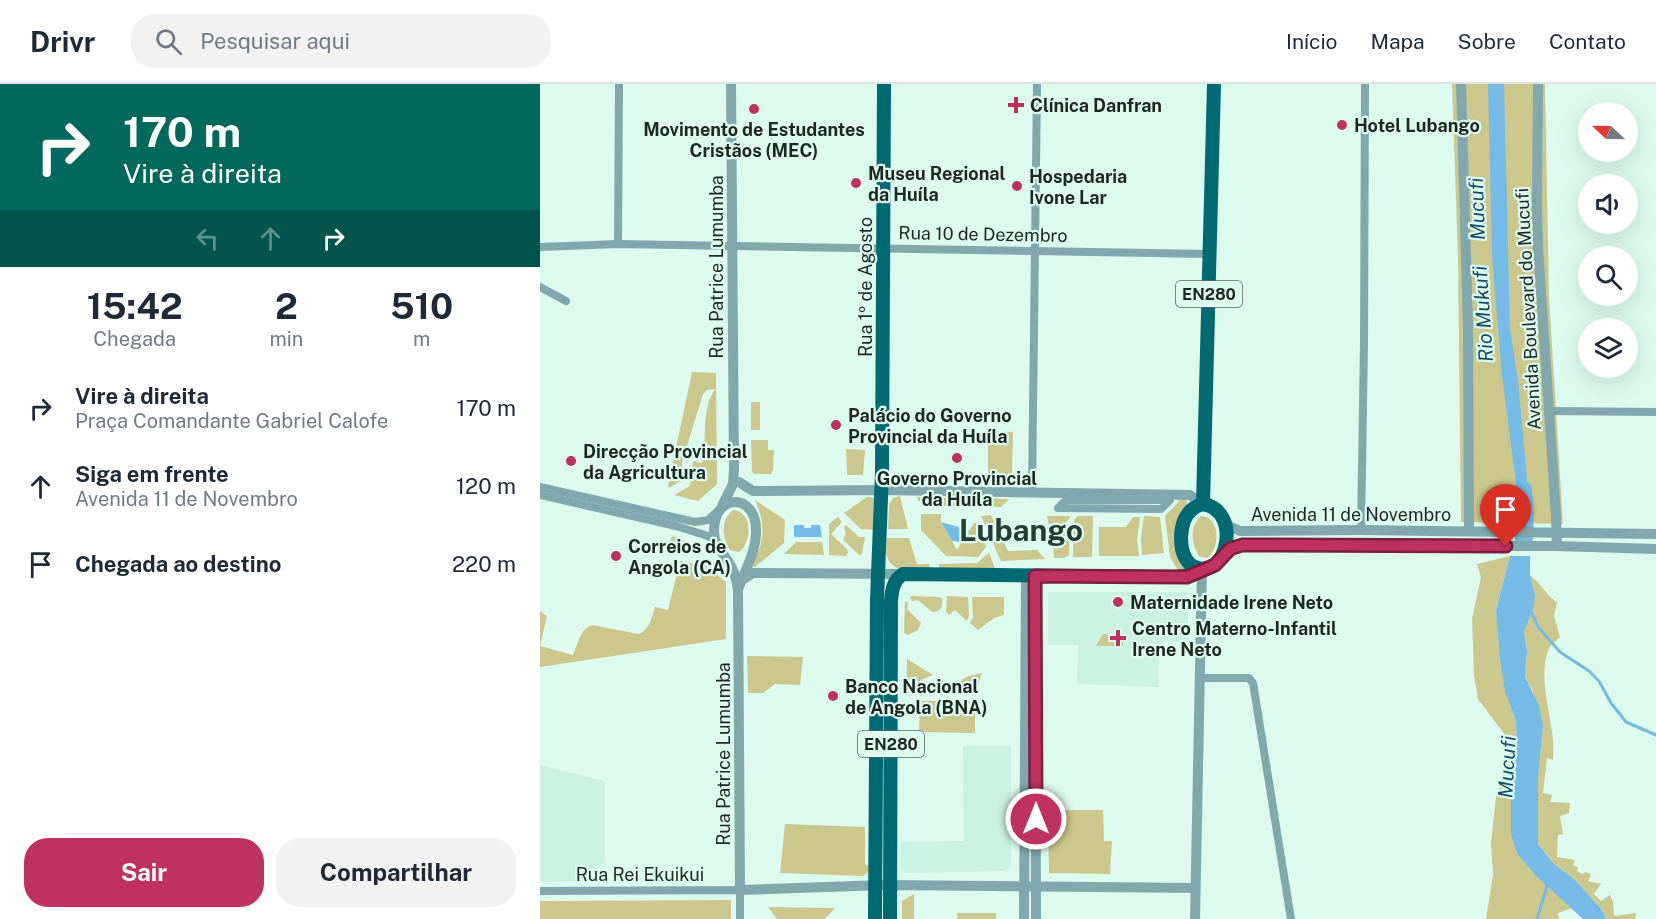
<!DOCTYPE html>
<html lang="pt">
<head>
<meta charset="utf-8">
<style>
  body { margin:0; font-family:"Public Sans",sans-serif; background:#f2f2f3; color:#1f2937; height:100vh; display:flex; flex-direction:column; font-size:22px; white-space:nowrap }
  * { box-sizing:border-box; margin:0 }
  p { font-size:20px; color:#747a83 }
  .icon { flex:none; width:33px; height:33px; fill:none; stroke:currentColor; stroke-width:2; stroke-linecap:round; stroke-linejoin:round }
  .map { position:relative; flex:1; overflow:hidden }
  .panel { display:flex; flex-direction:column; background:#fff; width:540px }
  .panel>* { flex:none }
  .banner { background:#00695c; color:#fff; overflow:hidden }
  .needle { width:39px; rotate:292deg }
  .buttons { position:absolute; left:1038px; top:18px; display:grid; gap:12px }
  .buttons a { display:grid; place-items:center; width:60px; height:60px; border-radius:50%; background:#fff; box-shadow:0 6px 24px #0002; font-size:30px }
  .pin { position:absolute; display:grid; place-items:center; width:51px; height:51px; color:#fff; margin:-62px -26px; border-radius:50% 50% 50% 0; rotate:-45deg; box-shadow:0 0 6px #0007 }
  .pin .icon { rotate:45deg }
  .me { position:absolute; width:66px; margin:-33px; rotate:0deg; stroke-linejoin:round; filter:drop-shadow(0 0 4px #0008) }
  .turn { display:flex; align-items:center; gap:21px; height:126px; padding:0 24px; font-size:27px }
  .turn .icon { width:78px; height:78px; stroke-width:2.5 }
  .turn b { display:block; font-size:42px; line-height:51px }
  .lanes { display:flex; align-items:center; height:57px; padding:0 24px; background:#0003; justify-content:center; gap:30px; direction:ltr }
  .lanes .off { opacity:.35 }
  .eta { display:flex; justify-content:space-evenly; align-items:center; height:102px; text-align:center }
  .eta b { font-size:36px; font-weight:700; line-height:42px }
  .primary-button { display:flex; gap:12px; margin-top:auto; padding:12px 24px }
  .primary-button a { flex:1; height:69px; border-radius:24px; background:#be3161; color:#fff; font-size:24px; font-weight:700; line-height:69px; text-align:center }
  .primary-button a+a { background:#f2f2f3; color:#1f2937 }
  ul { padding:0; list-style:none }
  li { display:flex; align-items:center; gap:18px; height:78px; padding:0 24px }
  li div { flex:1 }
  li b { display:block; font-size:22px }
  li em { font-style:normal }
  header { display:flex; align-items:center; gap:36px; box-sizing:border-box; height:84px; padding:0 30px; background:#fff; border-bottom:2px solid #e0e1e3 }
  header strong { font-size:28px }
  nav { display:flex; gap:33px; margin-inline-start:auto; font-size:21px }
  .search { width:420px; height:54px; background:#f2f2f3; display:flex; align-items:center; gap:15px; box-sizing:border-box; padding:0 21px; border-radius:24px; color:#747a83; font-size:22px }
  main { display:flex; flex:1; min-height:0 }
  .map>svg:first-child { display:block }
  .built { fill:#cbf1e3 }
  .green { fill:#cbc78d }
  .water { fill:#74bbe7 }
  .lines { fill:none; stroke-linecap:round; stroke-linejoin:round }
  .stream { stroke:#74bbe7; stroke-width:3 }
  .river { stroke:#74bbe7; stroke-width:18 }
  .minor { stroke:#81a8ac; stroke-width:8 }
  .tertiary { stroke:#81a8ac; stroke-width:10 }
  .primary { stroke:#006971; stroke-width:14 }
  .route-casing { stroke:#7c203f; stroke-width:15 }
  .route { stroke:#be3161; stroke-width:10 }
  .poi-dot { fill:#be3161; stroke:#ddfaef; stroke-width:2 }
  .labels { text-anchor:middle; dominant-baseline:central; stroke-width:4.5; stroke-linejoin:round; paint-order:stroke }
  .shield { fill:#ddfaef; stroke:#576660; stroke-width:1.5 }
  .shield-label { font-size:16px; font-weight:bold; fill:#1d2723 }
  .poi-label { font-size:18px; font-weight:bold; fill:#1d2723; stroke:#ddfaef; text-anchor:start }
  .street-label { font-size:18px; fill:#1d2723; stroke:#ddfaef }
  .water-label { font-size:20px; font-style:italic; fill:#144c6a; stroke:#ddfaef }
  .town-label { font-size:30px; font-weight:bold; fill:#243c34; stroke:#ddfaef }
</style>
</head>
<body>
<header>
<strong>Drivr</strong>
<div class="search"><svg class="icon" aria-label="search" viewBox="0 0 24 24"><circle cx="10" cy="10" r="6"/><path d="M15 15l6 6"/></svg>Pesquisar aqui</div>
<nav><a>Início</a><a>Mapa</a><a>Sobre</a><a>Contato</a></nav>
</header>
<main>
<section class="panel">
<div class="banner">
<div class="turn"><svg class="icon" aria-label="right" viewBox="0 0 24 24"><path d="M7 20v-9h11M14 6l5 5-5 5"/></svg><div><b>170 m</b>Vire à direita</div></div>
<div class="lanes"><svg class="icon off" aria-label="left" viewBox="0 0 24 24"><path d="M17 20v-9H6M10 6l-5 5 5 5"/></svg><svg class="icon off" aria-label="ahead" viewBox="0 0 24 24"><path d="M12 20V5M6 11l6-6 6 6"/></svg><svg class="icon" aria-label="right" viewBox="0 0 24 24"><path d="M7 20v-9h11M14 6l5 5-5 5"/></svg></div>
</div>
<div class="eta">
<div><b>15:42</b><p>Chegada</p></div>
<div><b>2</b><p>min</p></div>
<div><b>510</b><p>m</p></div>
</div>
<ul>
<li><svg class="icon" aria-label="right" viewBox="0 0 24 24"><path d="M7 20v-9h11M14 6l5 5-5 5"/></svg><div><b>Vire à direita</b><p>Praça Comandante Gabriel Calofe</p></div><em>170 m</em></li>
<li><svg class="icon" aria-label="ahead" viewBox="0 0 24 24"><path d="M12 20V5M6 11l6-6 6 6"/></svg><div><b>Siga em frente</b><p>Avenida 11 de Novembro</p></div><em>120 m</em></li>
<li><svg class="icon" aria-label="arrive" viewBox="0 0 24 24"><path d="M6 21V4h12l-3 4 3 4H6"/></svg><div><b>Chegada ao destino</b></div><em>220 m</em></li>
</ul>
<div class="primary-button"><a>Sair</a><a>Compartilhar</a></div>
</section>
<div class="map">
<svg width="1116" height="835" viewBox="0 0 1116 835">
  <rect width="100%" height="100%" fill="#ddfaef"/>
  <g class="built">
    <polygon points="508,508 648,508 648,558 619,558 618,603 537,600 538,561 508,561"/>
    <polygon points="423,662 471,662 471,782 465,787 364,789 361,783 361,758 424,757"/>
    <polygon points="0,681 65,697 65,778 59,782 54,798 0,798"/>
  </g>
  <g class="green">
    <polygon points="912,0 1005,0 1009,213 1023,440 921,438 918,174"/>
    <path d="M152,288L176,289L177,400L158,417L134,411L150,402L153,377L162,379L164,374C166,352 162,324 175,305L167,306L163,310L142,378V396L129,404L128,402Z"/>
    <rect x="211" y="318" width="9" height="28"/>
    <polygon points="448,347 473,348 472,391 448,391"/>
    <polygon points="211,356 228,356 228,366 234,366 233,386 231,390 215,390 212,388"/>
    <polygon points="306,365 325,366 323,391 307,391"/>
    <polygon points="360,412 368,445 348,445 349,421 353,414"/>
    <polygon points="327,413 336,414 335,446 321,445 304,429"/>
    <polygon points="377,413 416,414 416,422 381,422 381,417 378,417"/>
    <polygon points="420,414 469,415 461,423 420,422"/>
    <path d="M215,416L245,436L244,459L215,483L210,482C225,462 226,440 215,416Z"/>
    <path d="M640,416H645L648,419C628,441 639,460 646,485L639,488L630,473L625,432Z"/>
    <path d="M193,426C213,427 212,459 199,468L190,466C182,454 180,436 193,426Z"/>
    <polygon points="381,430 401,430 401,438 417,466 434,439 439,439 446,463 438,473 406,472 381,446"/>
    <polygon points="451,431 468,467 497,466 505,475 461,477 441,432"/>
    <polygon points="507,432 530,432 530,434 511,453"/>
    <polygon points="538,432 553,432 552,473 533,473 534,436"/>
    <polygon points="604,432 620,433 624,469 602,471 601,453"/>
    <path d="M661,432C681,432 680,466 667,474L659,472C651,460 649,442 661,432Z"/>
    <polygon points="298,433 302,438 291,450 307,465 308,468 306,472 289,471 289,440"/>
    <polygon points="593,433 600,433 597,456 599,472 559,472 559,443 586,443"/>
    <polygon points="530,439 529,471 524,474 514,474 513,456"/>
    <polygon points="306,441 319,453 325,453 322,470 319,471 303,456 306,450 304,443"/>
    <polygon points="134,452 147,459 143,471 127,467 131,454"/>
    <path d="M347,454H369L377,480H389L391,485L357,484C344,477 346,467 347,454Z"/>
    <polygon points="256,458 282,458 284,471 244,470"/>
    <polygon points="449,469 456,487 399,485 399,480 437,479"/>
    <polygon points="970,472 956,526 965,608 976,637 977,669 971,713 1017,810 1032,824 1018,829 1019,835 946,835 953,790 951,759 956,713 968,684 970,666 966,652 938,615 934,592 932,535 941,493 937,480"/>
    <path d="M140,477L166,482L186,498V555L0,583V527L7,532L0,562L33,571C38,560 40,545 52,541L99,550C110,545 112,533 115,523L128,526Z"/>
    <path d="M990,491C1001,500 1006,510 1017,519L1014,532L1020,553C1016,557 1010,561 1008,567C996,600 1017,641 1013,676L1007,674L1003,709L1012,711L1010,718L1030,719L1029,729L1020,732L1023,750L1018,751L1017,773L1035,776L1033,781L1038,783L1037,787L1043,790L1045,788L1051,790L1048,797L1061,800L1054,810L1061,817L1070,811L1073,818L1074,832L1096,829L1095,835H1066L1062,826L1035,796L1013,779L998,760V694L1003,642L992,605L985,592L987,566L984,548L995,510Z"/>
    <path d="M372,512L400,513L402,515C403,523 401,528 392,528L378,516L372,517L370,513Z"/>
    <polygon points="407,512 428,513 429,532 427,537 415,526 409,531 406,527"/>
    <polygon points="432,513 464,513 464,531 454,534 438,546 430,539 433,533"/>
    <polygon points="365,517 368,519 367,525 381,539 378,546 368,551 364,549"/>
    <polygon points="563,550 583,551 583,562 556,562"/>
    <polygon points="207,572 263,573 260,601 235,600 223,609 208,609"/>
    <polygon points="367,575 393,591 367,602"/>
    <path d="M442,589L436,607H416C418,593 429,592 442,589Z"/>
    <polygon points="380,617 435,617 435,649 379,648"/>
    <polygon points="508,726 563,726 564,757 572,757 570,790 509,789"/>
    <polygon points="245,740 325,743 325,780 330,783 331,786 323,792 240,789"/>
    <polygon points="374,810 374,835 362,835 362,817"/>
    <polygon points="191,816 191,835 0,835 0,817"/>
    <polygon points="228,823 295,824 285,835 237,835"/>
    <rect x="417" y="829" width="39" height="6"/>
  </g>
  <g class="water">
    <polygon points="948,0 964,0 970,245 978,296 990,429 980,430 962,291 952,173"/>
    <polygon points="401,438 429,446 422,458 412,457"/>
    <polygon points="254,441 264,441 264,444 271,444 271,441 280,441 282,453 254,453"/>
    <polygon points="970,472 990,472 990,491 995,510 994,522 984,548 987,566 985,592 999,622 1003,642 998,694 998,760 1013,779 1035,796 1062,826 1066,835 1043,835 996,792 977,769 971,750 971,713 977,669 976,637 965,608 960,574 956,526"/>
  </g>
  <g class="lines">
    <g class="stream">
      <polyline points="990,524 998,543 1020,568 1049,587 1059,597 1071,619 1086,638 1116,651"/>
      <polyline points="997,835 1008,799"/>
    </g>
    <polyline class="river" points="983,406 985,428 984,455"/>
    <g class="minor">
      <polyline points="78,160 79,0"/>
      <polyline points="0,163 78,160 670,170"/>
      <polyline points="0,203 26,217"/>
      <polyline points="1010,327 1116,328"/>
      <polyline points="0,403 155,438 168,436 178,427"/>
      <polyline points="492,409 497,0"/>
      <polyline points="0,411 136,442 168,452 176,461"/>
      <polygon points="526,416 630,416 621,425 518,424"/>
      <polyline points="821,446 824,259 825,0"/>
      <polyline points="661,594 709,594 713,599 751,835"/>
      <polyline points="0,807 200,806 200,835"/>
    </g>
    <g class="tertiary">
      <polyline points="921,0 928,243 929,447"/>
      <polyline points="998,0 997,118 998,163 1016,432 1017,462"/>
      <polyline points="199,398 213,407 342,406 650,411 663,420"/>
      <polyline points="182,422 193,400 194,385 191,0"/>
      <polyline points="683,434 689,442 700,447 821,446 1116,450"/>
      <polyline points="682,471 690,465 702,461 1017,462 1116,465"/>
      <polyline points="495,492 496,835"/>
      <polyline points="202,496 213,489 363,490"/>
      <path d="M198,506C204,488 216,468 216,449C218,409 174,407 174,447C174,463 186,471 192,484C195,490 197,498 198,506L200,806L343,801L655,804"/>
      <polyline points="484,835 486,492"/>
      <polyline points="655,835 662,485"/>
    </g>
    <g class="primary">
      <polyline points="663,420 674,0"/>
      <path d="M663,420C702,426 688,497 655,483C647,480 644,473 642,465C639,446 643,425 663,420Z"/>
      <polyline points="335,835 337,516 342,389 344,0"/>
      <path d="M350,835L351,517C352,505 353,497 363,490L634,493L653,491L662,485"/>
    </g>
  </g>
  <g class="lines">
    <defs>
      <polyline id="route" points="496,735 495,492 647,493 675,481 690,465 702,461 966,462"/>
    </defs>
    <use href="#route" class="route-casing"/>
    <use href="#route" class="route"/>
  </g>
  <g class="poi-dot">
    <path d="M473 12h6v6h6v6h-6v6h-6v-6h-6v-6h6z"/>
    <circle cx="214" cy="25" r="6"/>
    <circle cx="802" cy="41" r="6"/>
    <circle cx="316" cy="99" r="6"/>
    <circle cx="477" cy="102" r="6"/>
    <circle cx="296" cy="341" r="6"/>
    <circle cx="417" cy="374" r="6"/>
    <circle cx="31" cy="377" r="6"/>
    <circle cx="76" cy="472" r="6"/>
    <circle cx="578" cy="518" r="6"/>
    <path d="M575 545h6v6h6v6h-6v6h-6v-6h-6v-6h6z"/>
    <circle cx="293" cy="612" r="6"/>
  </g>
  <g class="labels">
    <g class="shield">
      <rect x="636" y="197" width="66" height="26" rx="4.5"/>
      <rect x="318" y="647" width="66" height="26" rx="4.5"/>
    </g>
    <g class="shield-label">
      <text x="669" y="210">EN280</text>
      <text x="351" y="660">EN280</text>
    </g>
    <g class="poi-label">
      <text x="490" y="21">Clínica Danfran</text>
      <text x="814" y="41">Hotel Lubango</text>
      <text x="214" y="45" text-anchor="middle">Movimento de Estudantes<tspan x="214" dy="21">Cristãos (MEC)</tspan></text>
      <text x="328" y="89">Museu Regional<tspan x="328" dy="21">da Huíla</tspan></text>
      <text x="489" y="92">Hospedaria<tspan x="489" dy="21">Ivone Lar</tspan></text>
      <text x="308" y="331">Palácio do Governo<tspan x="308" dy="21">Provincial da Huíla</tspan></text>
      <text x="43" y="367">Direcção Provincial<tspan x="43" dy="21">da Agricultura</tspan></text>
      <text x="417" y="394" text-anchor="middle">Governo Provincial<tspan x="417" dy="21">da Huíla</tspan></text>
      <text x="88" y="462">Correios de<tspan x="88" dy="21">Angola (CA)</tspan></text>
      <text x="590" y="518">Maternidade Irene Neto</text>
      <text x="592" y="544">Centro Materno-Infantil<tspan x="592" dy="21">Irene Neto</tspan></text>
      <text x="305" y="602">Banco Nacional<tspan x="305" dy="21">de Angola (BNA)</tspan></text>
    </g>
    <g class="street-label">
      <text transform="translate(443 150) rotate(1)">Rua 10 de Dezembro</text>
      <text transform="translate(176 183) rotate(-90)">Rua Patrice Lumumba</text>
      <text transform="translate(325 203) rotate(-90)">Rua 1º de Agosto</text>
      <text transform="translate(988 225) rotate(-93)">Avenida Boulevard do Mucufi</text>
      <text x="811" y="430">Avenida 11 de Novembro</text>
      <text transform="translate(183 670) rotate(-90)">Rua Patrice Lumumba</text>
      <text x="100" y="790">Rua Rei Ekuikui</text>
    </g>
    <g class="water-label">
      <text transform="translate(937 125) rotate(-92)">Mucufi</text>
      <text transform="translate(943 230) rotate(-94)">Rio Mukufi</text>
      <text transform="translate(967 683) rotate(-87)">Mucufi</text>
    </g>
    <g class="town-label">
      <text x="481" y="446">Lubango</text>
    </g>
  </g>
</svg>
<div class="buttons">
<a><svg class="needle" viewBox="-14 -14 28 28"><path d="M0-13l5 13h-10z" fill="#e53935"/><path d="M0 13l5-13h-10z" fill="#747a83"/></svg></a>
<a><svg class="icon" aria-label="sound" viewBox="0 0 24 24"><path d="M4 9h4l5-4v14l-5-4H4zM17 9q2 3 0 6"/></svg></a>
<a><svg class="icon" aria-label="search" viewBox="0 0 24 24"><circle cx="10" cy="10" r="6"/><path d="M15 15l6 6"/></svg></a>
<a><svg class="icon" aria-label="layers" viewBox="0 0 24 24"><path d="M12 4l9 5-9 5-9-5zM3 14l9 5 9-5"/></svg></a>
</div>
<div class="pin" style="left:966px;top:462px;background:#d93025"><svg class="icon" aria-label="arrive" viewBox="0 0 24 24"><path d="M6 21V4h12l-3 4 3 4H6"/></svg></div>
<svg class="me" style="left:496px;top:735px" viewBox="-20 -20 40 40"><circle r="17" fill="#be3161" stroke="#fff" stroke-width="3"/><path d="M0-11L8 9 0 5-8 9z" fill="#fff"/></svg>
</div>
</main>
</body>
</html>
